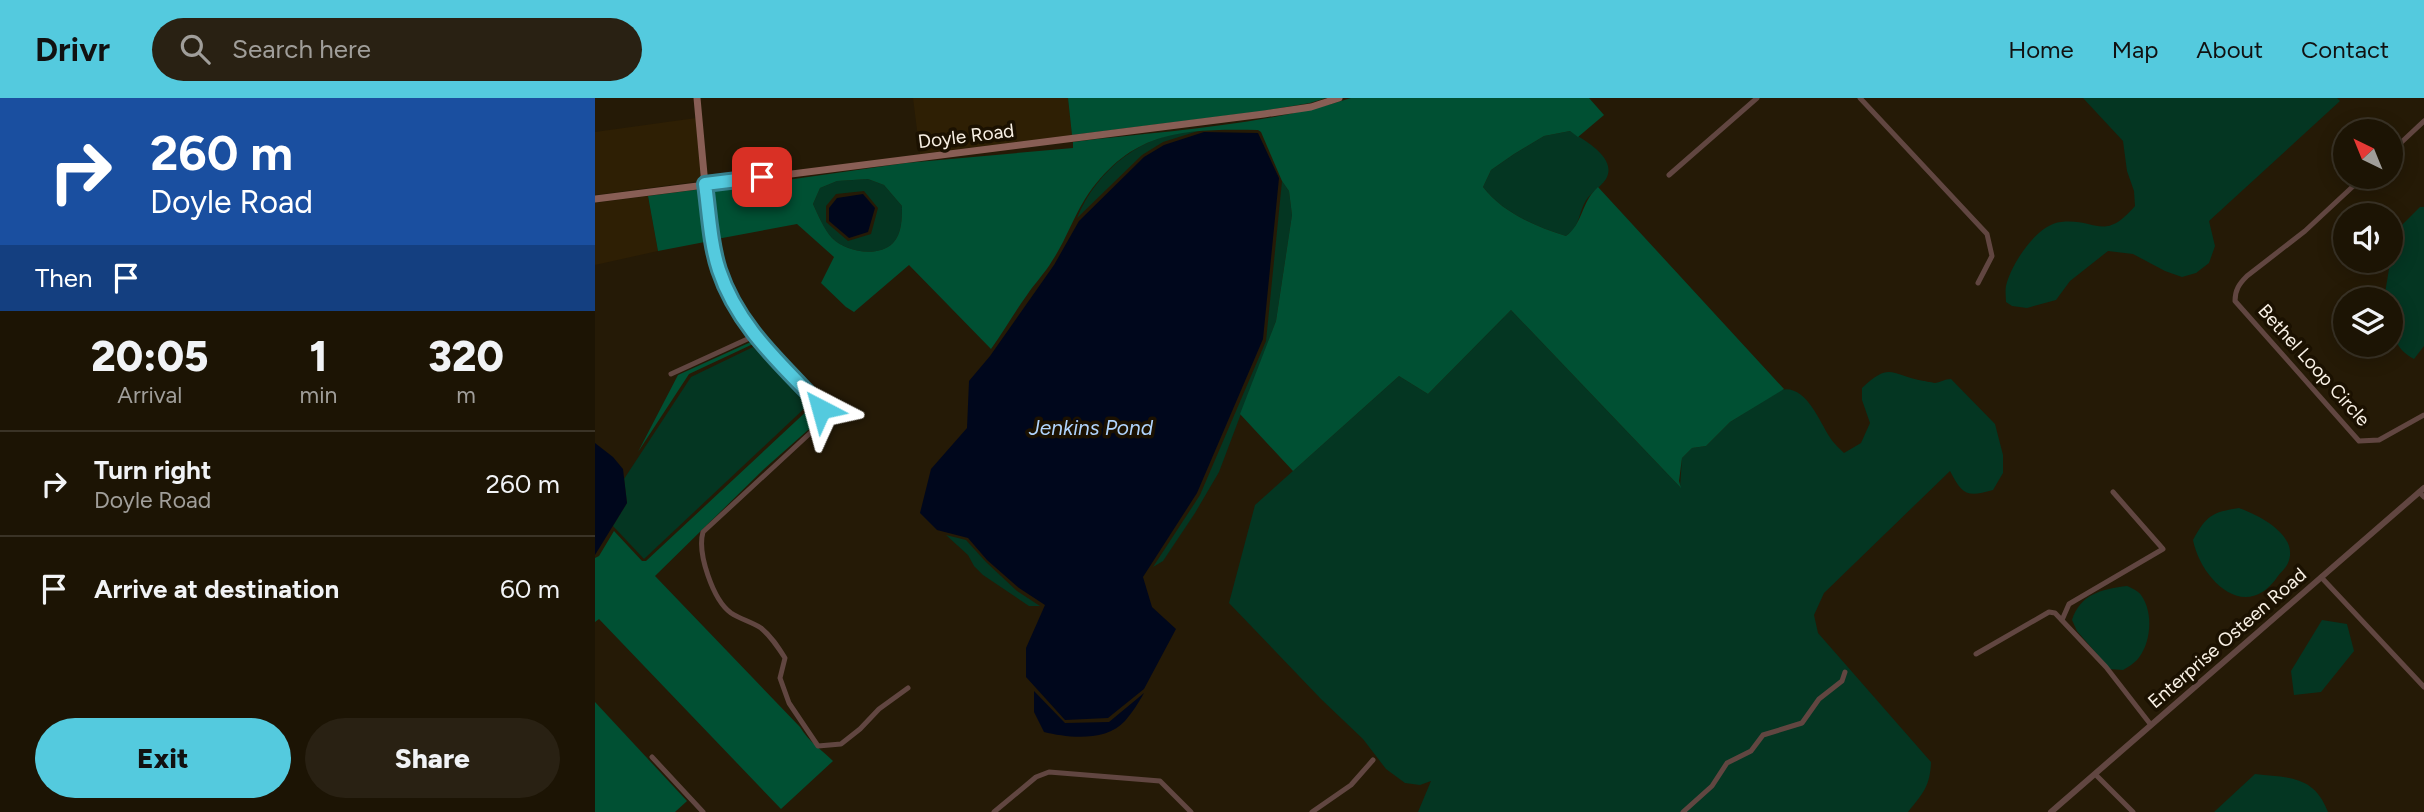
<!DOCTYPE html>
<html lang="en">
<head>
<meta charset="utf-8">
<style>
  body { margin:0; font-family:Figtree,sans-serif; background:#292113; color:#f1f3f6; height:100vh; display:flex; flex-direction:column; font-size:26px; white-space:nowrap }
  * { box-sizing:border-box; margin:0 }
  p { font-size:23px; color:#a09e9a }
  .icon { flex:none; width:38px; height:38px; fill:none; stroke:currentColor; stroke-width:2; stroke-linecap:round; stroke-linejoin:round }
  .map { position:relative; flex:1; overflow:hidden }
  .details { display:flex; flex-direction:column; background:#1c1404; width:595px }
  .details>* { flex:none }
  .top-card { background:#1a4fa0; color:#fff; overflow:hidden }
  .needle { width:46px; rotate:317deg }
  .controls { position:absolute; left:1738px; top:21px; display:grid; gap:14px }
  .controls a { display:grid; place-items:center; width:70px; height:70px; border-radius:50%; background:#1c1404; box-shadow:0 4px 18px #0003,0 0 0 2px #3a3326; font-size:35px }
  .pin { position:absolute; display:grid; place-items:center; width:60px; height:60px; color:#fff; margin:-30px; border-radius:14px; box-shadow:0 4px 10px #0006 }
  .me { position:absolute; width:77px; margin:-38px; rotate:321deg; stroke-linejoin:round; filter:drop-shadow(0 0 5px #0008) }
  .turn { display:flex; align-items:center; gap:24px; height:147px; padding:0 35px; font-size:32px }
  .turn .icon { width:91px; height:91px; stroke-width:2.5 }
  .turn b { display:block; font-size:49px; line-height:60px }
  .then { display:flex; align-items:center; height:66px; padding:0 35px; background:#0003; gap:14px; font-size:26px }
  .eta { display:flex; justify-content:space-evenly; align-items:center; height:119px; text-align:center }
  .eta b { font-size:42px; font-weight:800; line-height:49px }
  .button { display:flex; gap:14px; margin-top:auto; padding:14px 35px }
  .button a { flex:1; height:80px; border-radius:42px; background:#54cade; color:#111; font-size:28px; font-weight:800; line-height:80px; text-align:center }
  .button a+a { background:#292113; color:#f1f3f6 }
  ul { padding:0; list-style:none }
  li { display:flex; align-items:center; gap:21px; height:105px; padding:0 35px; border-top:2px solid #3a3326 }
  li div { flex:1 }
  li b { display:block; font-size:26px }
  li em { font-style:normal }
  header { display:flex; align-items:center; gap:42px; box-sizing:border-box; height:98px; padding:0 35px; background:#54cade; color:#111 }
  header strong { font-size:33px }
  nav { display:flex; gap:38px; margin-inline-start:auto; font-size:24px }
  .search { width:490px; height:63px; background:#292113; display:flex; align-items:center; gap:18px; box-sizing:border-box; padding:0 24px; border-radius:38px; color:#a09e9a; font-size:26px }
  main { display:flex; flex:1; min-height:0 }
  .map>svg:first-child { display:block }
  .built { fill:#2e1f04 }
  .green { fill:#043622; fill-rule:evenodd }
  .forest { fill:#005033; fill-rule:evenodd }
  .water { fill:#00071c }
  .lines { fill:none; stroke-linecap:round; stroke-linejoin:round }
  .minor { stroke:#614641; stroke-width:5 }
  .tertiary { stroke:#614641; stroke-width:6 }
  .secondary { stroke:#885e55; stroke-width:7 }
  .route-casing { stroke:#378390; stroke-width:18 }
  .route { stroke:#54cade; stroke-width:12 }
  .labels { text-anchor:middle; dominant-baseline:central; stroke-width:7; stroke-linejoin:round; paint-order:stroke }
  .street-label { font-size:19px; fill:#f9f1e5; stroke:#1b1101 }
  .water-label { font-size:21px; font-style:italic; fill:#b0d4fd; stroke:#1b1101 }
</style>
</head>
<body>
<header>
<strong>Drivr</strong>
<div class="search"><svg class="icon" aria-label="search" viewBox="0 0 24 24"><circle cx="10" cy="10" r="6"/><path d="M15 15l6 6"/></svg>Search here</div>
<nav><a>Home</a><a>Map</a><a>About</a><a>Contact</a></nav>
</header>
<main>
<section class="details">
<div class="top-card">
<div class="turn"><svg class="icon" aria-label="right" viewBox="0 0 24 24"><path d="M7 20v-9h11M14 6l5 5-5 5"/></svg><div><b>260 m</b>Doyle Road</div></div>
<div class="then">Then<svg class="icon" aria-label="arrive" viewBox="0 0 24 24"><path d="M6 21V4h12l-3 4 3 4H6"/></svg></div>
</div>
<div class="eta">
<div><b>20:05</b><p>Arrival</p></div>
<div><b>1</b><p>min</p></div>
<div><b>320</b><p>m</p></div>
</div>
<ul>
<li><svg class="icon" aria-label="right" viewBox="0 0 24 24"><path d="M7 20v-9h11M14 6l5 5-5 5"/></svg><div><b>Turn right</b><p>Doyle Road</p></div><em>260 m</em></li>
<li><svg class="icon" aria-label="arrive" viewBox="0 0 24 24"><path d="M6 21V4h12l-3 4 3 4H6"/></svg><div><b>Arrive at destination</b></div><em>60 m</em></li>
</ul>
<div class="button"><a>Exit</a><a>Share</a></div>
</section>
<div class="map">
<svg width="1829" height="714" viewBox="0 0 1829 714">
  <rect width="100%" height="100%" fill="#251a06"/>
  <g class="built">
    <polygon points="318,0 473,0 477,37 325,56"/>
    <polygon points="101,20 106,83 0,97 0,34"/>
    <polygon points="53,98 63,153 0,167 0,105"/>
  </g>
  <g class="green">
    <path d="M1488,0H1742L1745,3L1614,123L1620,148L1614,165L1601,175L1587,179L1570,173L1538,156L1513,153L1475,183L1461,202L1432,210L1417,208L1411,204C1411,199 1410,193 1411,188C1416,166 1442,126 1466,124C1502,120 1508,145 1540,108L1539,93L1532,73L1528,43Z"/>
    <path d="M603,33L568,44L547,57L482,120C502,71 549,34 603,33Z"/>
    <path d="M975,33C989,42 1023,60 1011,81C1005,90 994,95 989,106C983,119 984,129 971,138C940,128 908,115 888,89L896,72L919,56L949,38Z"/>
    <path d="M273,81L289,87L307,108C307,120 307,136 298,145C283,160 251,154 237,140C229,131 223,117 218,106L225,90L242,83ZM269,93L283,110L276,136L253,143L231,124V108L241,96Z"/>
    <polygon points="687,83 694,93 697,117 681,223 624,374 600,415 568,463 558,469 605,397 671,243"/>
    <path d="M1825,109H1829V248L1819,261C1795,249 1796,225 1796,201H1789L1796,159L1807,127Z"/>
    <path d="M916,212L1085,389L1087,360L1097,350L1111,348L1135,324L1186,292C1210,286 1224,322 1234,338C1238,345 1244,350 1249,355L1266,345L1275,325L1267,302V290C1296,263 1295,277 1329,283C1329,283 1340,285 1340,285C1347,284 1349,281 1356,281L1400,326L1408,357V375L1398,392C1371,400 1367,396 1355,373L1229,495L1219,517L1223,535L1336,664C1335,689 1328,695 1313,714H823L836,683L825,687L810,685L791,671L768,641L726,601L634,505L660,407L804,278L833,296Z"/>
    <polygon points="158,249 213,307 49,461 18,428 32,405 29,381 96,279"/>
    <path d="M1644,410C1663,417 1705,437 1693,465C1691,470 1686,474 1683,478C1651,526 1606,482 1598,442C1611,418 1617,414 1644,410Z"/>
    <polygon points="351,437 371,442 391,464 422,493 445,508 434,508 388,477 379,468 373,457"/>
    <path d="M1532,488C1537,490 1543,493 1546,497C1559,515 1556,546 1542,562C1538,566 1533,569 1528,572L1515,571L1482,533L1477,522C1485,496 1507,491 1532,488Z"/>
    <polygon points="1727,522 1752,526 1759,553 1726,594 1699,597 1696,573"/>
    <path d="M1660,676C1694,680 1719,677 1733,714H1619Z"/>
  </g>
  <g class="forest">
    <polygon points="473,0 731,0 715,5 668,13 477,37"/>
    <path d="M756,0H994L1009,17L983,39L975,33L949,38L919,56L896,72L888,89C908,115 940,128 971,138C988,126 986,104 1003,89L1189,291L1135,324L1111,348L1097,350L1087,360L1084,383L1086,390L916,212L833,296L804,278L698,373L645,316L681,223L697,117L694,93L687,83L666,34L663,32C587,31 536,32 490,101C478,120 470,144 457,163C450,175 440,185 432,197C419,215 409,233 396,251L314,167L259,214L251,209L226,185L239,159L202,126L122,141L114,90L178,84L311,65L478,50V44C569,33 669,28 756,0ZM273,81L289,87L307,108C307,120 307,136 298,145C283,160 251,154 237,140C229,131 223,117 218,106L225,90L242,83Z"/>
    <polygon points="107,91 115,143 63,153 53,98"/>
    <path d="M158,243L220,306L224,317L222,324L169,371L60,478L205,629C214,644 226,651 238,663L186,711L4,521L0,524V460L4,458L19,433L47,463H51L215,310V305L158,246L94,276L43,354L83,277Z"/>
    <polygon points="0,604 92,703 80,714 0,714"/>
  </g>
  <g class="water">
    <polygon points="609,34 663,35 684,80 668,241 602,395 548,479 557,509 581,531 549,591 513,620 470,622 431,579 431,550 450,507 424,490 392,462 373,440 342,432 325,415 336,371 372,330 374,283 395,258 459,167 484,123 549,59 569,47"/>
    <polygon points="268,96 280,110 273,134 254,140 234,123 234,110 242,100"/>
    <polygon points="0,345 18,359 28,371 32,405 0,457"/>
    <path d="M439,593L470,625L514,624L549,595C544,604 537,615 530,623C511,644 473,640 449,634L439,614Z"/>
  </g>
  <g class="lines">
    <g class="minor">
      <polyline points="1265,0 1392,136 1397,158 1383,185"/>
      <polyline points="1796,54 1829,23"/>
      <polyline points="1074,77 1162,0"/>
      <path d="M1768,79L1710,133L1652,178C1644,186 1640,192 1640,203L1764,343L1784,342L1829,317"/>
      <path d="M110,87C114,114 115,145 124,172C142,227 184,264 223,305L228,317L225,326L108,434C102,455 118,502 136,515C145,521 157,524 166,530C176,538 183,549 190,560L185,580L194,605L223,648L246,646L265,631L284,611L313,590"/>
      <polyline points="76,276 159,238"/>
      <polyline points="1824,394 1829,399"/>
      <polyline points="1726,479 1829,589"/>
      <polyline points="1467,522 1474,506 1568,451 1518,394"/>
      <polyline points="1381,556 1454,514 1460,515 1511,569 1556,627"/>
      <polyline points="57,659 108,714"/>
      <polyline points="1500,676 1538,714"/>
      <polyline points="399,714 441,679 454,674 565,683 596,714"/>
      <polyline points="717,714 756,687 778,662"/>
      <polyline points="1088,714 1117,688 1132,665 1156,653 1168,637 1207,625 1224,601 1247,583 1250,574"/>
    </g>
    <polyline class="tertiary" points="1456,714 1829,390"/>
    <g class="secondary">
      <polyline points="102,0 110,87"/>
      <polyline points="0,101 669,16 716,9 744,0"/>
    </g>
  </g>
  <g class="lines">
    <defs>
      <path id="route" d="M167,79L110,86C114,114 115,145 124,172C142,227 184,264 223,305L226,311"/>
    </defs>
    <use href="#route" class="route-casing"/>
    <use href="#route" class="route"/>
  </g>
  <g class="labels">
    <g class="street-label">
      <text transform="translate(371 38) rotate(-7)">Doyle Road</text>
      <text transform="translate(1719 267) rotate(48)">Bethel Loop Circle</text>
      <text transform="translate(1632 540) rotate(-41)">Enterprise Osteen Road</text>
    </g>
    <g class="water-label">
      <text x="496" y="329">Jenkins Pond</text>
    </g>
  </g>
</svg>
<div class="controls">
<a><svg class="needle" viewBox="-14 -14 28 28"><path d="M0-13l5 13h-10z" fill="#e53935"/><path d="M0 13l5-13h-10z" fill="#a09e9a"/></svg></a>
<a><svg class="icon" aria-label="sound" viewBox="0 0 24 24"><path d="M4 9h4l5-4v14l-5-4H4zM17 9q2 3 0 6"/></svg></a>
<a><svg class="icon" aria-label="layers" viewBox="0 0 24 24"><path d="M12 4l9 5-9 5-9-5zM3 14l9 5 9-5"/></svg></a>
</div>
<div class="pin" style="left:167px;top:79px;background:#d93025"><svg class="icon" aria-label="arrive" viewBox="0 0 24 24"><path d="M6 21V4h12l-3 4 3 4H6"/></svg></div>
<svg class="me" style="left:226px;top:311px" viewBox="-20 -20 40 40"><path d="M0-17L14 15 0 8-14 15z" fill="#54cade" stroke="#fff" stroke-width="4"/></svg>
</div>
</main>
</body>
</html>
